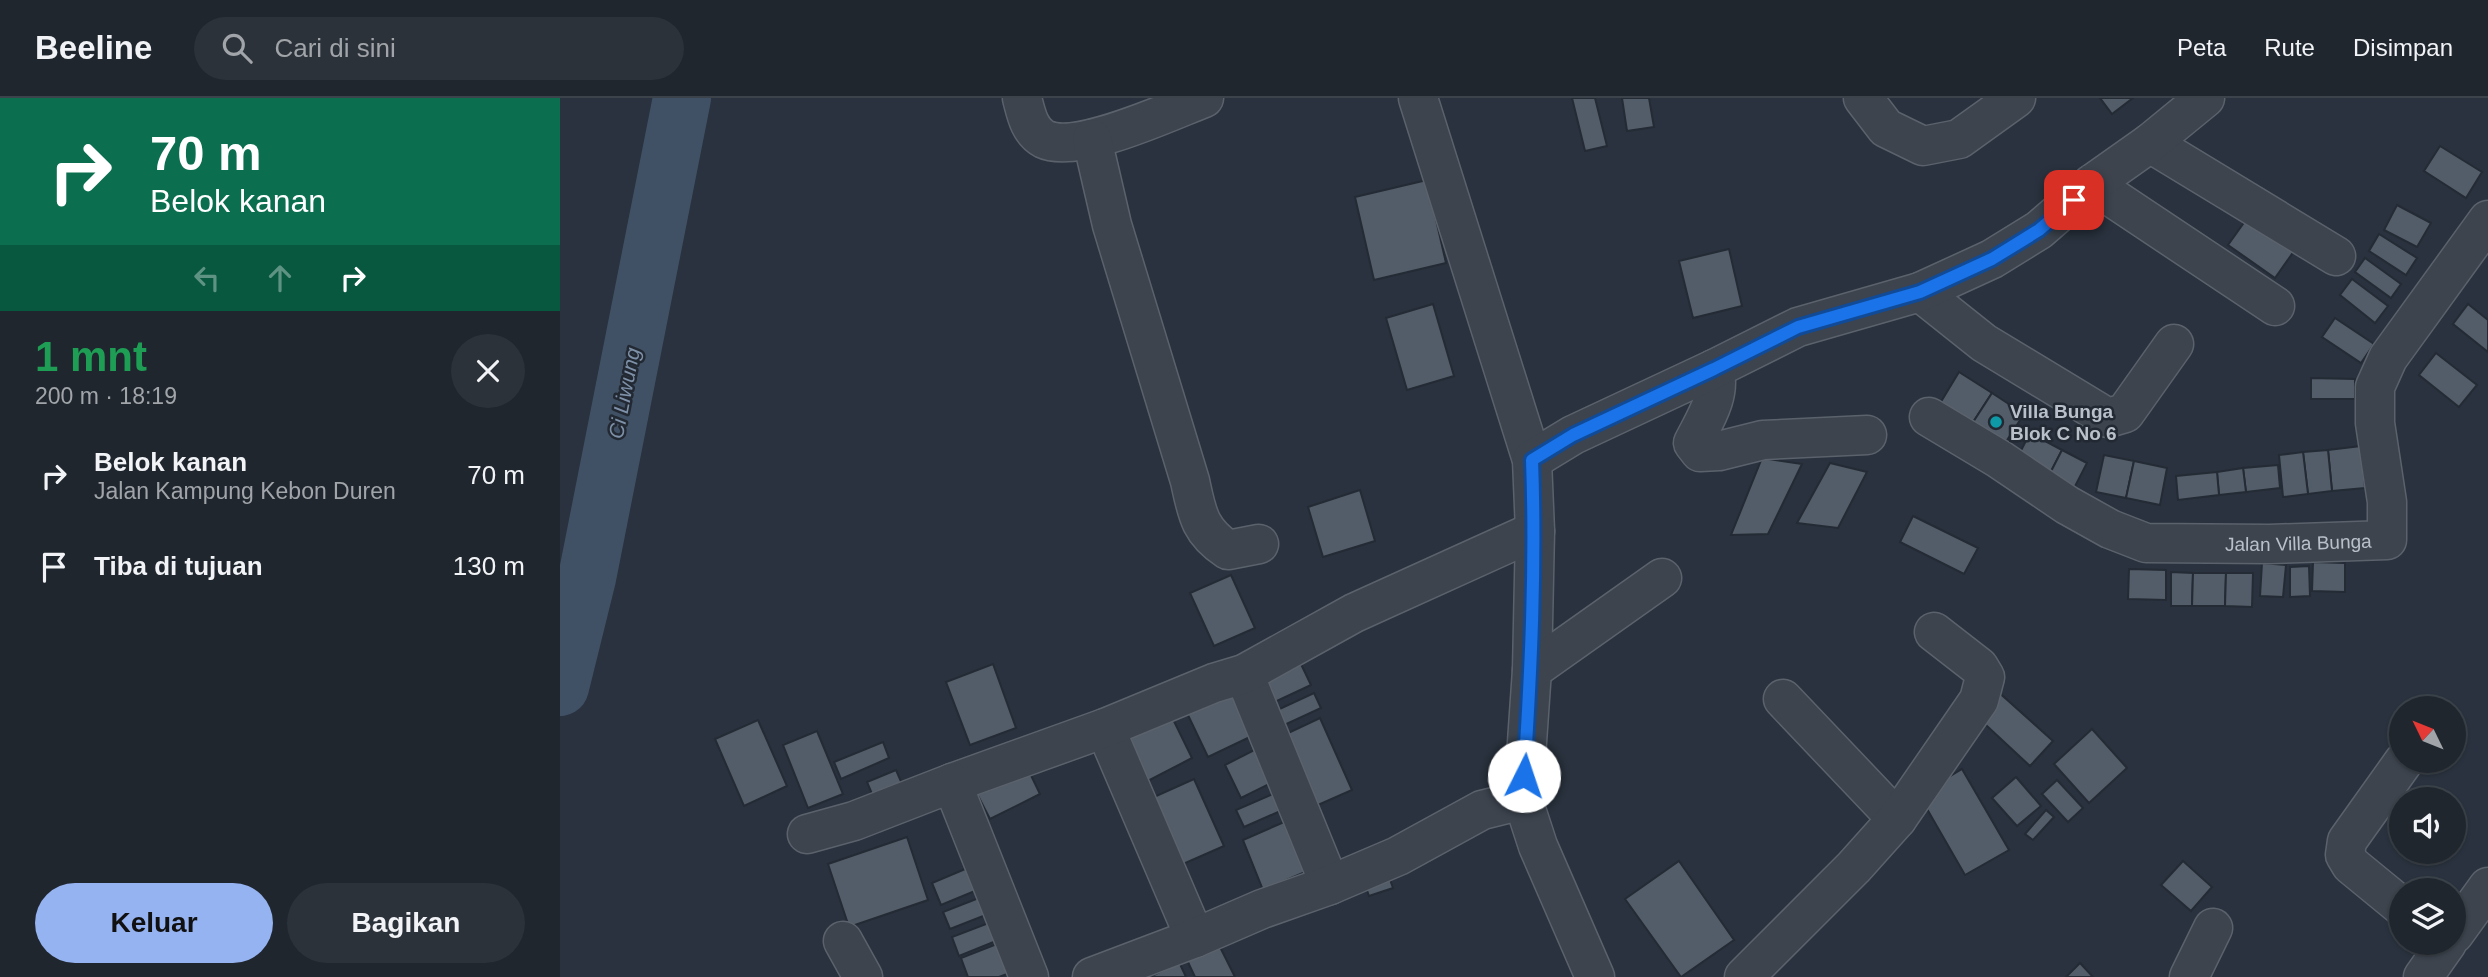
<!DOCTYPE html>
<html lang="id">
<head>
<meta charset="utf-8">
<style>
  body { margin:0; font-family:Arial,sans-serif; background:#2c323a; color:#f1f3f6; height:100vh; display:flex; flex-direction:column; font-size:26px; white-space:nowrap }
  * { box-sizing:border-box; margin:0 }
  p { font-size:23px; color:#a1a5aa }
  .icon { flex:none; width:38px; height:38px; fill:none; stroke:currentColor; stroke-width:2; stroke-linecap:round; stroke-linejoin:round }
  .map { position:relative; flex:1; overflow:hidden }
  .side { display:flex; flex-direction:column; background:#1f262e; width:560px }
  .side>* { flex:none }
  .banner { background:#0b6e4f; color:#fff; overflow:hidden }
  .needle { width:46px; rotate:313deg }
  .tools { position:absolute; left:1829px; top:598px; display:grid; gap:14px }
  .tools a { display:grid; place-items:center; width:77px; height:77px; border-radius:50%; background:#1f262e; box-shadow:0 2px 5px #0004,0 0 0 2px #3c434a; font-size:35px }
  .pin { position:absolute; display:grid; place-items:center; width:60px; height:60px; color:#fff; margin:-30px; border-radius:14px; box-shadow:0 4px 10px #0006 }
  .me { position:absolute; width:77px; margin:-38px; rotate:4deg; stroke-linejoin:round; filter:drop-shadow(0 0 5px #0008) }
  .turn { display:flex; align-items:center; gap:24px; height:147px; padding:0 35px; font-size:32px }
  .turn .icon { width:91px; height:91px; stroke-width:2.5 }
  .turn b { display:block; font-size:49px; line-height:60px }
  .lanes { display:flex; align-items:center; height:66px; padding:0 35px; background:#0003; justify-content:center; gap:35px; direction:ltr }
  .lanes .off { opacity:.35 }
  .round { display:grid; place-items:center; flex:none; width:74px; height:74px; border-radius:37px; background:#2c323a }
  .headline { display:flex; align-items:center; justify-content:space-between; height:119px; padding:0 35px }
  h1 { font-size:42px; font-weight:700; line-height:52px; color:#1e9e55 }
  .button { display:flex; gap:14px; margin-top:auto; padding:14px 35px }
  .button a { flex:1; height:80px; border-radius:42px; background:#95b2f1; color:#111; font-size:28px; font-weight:700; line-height:80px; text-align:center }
  .button a+a { background:#2c323a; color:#f1f3f6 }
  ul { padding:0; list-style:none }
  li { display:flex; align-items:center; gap:21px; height:91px; padding:0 35px }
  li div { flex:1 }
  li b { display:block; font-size:26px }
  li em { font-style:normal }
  header { display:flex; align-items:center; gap:42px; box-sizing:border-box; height:98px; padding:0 35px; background:#1f262e; border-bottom:2px solid #3c434a }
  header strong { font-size:33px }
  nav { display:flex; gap:38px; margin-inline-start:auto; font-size:24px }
  .search { width:490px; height:63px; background:#2c323a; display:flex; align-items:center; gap:18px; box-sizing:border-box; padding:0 24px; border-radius:38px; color:#a1a5aa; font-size:26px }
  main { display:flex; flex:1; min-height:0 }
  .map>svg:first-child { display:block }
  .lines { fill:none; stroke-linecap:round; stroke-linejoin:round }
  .river { stroke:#415165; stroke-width:58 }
  .building { fill:#525d69; stroke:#242b35; stroke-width:2 }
  .minor-casing { stroke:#5b626c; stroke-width:41 }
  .minor { stroke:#3d444e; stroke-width:38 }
  .route-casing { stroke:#114b97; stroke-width:18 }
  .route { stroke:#1a73e8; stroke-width:12 }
  .culture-dot { fill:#0f9aa8; stroke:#222933; stroke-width:2.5 }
  .labels { text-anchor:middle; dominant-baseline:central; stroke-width:5; stroke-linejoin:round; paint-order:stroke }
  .poi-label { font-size:19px; font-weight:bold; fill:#b9c0c9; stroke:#222933; text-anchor:start }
  .street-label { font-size:19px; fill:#b9c0c9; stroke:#222933 }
  .water-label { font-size:21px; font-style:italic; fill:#7e91a8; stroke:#222933 }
</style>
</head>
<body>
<header>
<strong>Beeline</strong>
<div class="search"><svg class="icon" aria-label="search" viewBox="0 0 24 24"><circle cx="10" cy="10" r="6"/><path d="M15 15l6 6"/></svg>Cari di sini</div>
<nav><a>Peta</a><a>Rute</a><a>Disimpan</a></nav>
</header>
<main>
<section class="side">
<div class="banner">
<div class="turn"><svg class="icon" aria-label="right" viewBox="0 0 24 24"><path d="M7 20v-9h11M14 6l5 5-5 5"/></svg><div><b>70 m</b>Belok kanan</div></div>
<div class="lanes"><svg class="icon off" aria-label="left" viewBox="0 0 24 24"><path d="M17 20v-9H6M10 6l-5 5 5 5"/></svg><svg class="icon off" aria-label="ahead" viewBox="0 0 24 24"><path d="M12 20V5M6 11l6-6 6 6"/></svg><svg class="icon" aria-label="right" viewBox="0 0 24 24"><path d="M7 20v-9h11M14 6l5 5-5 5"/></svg></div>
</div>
<div class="headline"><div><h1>1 mnt</h1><p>200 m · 18:19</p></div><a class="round"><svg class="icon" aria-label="close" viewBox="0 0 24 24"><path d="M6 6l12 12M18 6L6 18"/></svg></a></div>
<ul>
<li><svg class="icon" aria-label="right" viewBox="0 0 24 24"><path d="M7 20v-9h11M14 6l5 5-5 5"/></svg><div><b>Belok kanan</b><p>Jalan Kampung Kebon Duren</p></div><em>70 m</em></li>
<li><svg class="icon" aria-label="arrive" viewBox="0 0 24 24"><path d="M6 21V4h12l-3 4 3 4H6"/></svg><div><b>Tiba di tujuan</b></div><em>130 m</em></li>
</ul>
<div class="button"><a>Keluar</a><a>Bagikan</a></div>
</section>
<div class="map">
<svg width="1928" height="879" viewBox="0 0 1928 879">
  <rect width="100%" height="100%" fill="#29323e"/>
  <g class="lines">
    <polyline class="river" points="0,589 27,480 122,0"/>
  </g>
  <g class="building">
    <polygon points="1012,0 1035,0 1047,48 1025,53"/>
    <polygon points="1062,0 1089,0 1094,29 1067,33"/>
    <polygon points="1540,0 1573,0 1552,16"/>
    <polygon points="1880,48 1922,74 1906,100 1864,73"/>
    <polygon points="867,82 886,165 814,182 795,99"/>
    <polygon points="1837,107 1871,125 1857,149 1824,132"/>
    <polygon points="1693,112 1739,146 1715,180 1668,147"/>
    <polygon points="1819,136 1857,160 1846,177 1809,153"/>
    <polygon points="1169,151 1182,208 1133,220 1119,163"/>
    <polygon points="1805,160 1841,186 1831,200 1795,174"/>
    <polygon points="1792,181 1828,208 1815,225 1780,197"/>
    <polygon points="873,206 894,278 847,292 826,220"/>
    <polygon points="1908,206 1928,222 1928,254 1893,226"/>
    <polygon points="1775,220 1814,246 1801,265 1762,239"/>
    <polygon points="1876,255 1917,287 1899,309 1859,277"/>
    <polygon points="1399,274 1432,295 1408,332 1376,312"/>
    <polygon points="1751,280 1795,281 1795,301 1751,301"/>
    <polygon points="1432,295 1464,316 1440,353 1408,332"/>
    <polygon points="1470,335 1502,352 1485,385 1453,368"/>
    <polygon points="1801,348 1805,390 1772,393 1768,352"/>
    <polygon points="1502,352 1527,365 1510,398 1485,385"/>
    <polygon points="1768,352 1772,393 1748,396 1743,354"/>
    <polygon points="1743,354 1748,396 1723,399 1719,357"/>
    <polygon points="1544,357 1574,363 1566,400 1536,394"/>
    <polygon points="1202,360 1242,366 1208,436 1171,437"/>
    <polygon points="1574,363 1607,370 1600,407 1566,400"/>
    <polygon points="1270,365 1307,374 1278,430 1237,425"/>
    <polygon points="1718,367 1720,390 1686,394 1683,370"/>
    <polygon points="1683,370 1686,394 1659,397 1657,374"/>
    <polygon points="1657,374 1659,397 1618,402 1616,378"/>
    <polygon points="800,392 815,443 763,459 748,409"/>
    <polygon points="1353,418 1418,450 1404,476 1340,444"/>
    <polygon points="1753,464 1785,465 1785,494 1752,493"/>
    <polygon points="1702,465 1726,467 1723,499 1700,498"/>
    <polygon points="1749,468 1750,498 1730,499 1730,469"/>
    <polygon points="1569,471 1606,472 1606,502 1568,501"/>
    <polygon points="1611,474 1633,475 1632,508 1611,508"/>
    <polygon points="1633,475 1666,475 1665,508 1632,508"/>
    <polygon points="1666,475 1693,475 1692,509 1665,508"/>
    <polygon points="671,477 695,530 654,548 630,495"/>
    <polygon points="740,564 751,587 708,607 697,584"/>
    <polygon points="433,566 456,630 410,647 386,584"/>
    <polygon points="1435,591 1493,643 1470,668 1413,615"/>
    <polygon points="672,594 692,638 648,659 627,615"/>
    <polygon points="754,595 761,610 720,629 713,614"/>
    <polygon points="608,611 632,660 580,687 556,638"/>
    <polygon points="760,620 792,692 758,707 726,636"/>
    <polygon points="198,622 227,688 184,708 155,641"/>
    <polygon points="1532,631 1567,670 1529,705 1494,666"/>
    <polygon points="257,633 283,696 248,710 223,647"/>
    <polygon points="323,644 329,660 281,681 274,664"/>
    <polygon points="706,646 723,679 681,700 665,667"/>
    <polygon points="466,667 480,696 430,721 415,692"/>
    <polygon points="1402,671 1449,752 1405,777 1359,697"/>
    <polygon points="336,672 346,695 317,708 307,684"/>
    <polygon points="1456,679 1481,708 1457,728 1432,700"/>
    <polygon points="634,681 664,748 614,770 585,703"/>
    <polygon points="1497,682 1523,710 1508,724 1482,696"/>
    <polygon points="727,690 734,707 684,729 676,712"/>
    <polygon points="1486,712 1494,719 1473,742 1465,736"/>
    <polygon points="731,721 752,771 703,792 683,742"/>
    <polygon points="347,739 368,802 289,829 268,766"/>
    <polygon points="1119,763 1174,842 1121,879 1065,801"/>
    <polygon points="1623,763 1652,789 1631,813 1601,787"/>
    <polygon points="417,766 427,788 381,807 372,785"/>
    <polygon points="827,773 833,790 809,798 803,781"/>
    <polygon points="429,796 436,813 390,831 383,814"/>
    <polygon points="439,821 446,839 399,858 392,839"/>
    <polygon points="447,842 458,872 439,879 408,879 401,860"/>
    <polygon points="659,847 675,879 635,879 627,862"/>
    <polygon points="619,864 626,879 590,879"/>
    <polygon points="1520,865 1533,879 1506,879"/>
  </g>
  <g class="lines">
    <defs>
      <g id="minor">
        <path d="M462,0C466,15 469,33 484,41C517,57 610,13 644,0"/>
        <polyline points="858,0 972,362 975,433 972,572 963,702 978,748 1035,879"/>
        <polyline points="1303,0 1326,30 1363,48 1399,41 1456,0"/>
        <path d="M532,41L552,127L630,383C637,415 639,433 668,452L699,446"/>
        <polyline points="1590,45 1776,158"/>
        <polyline points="1532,86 1715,208"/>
        <polyline points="1360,194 1424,245 1548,320 1565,315 1614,246"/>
        <path d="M1154,271C1162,297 1144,323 1133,345L1140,354L1159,353L1203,342L1307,337"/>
        <path id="s1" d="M1369,319L1439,361L1507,407L1550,431L1586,445L1710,446L1827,442V404L1815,325V289L1828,260L1928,122"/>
        <polyline points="972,362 1013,337 1154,271 1238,229 1360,194 1432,161 1479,132 1532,86 1590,45 1645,0"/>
        <polyline points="972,572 1102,480"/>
        <polyline points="684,576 770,787"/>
        <polyline points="1223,601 1337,721"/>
        <polyline points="545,630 635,840"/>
        <polyline points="392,685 545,630 654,585 684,576 794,515 975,433"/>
        <polyline points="247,736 294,723 392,685 469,879"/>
        <polyline points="1841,808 1791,767 1785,757 1787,743 1844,663"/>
        <polyline points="1894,836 1928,789"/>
        <polyline points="283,843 303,879"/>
        <polyline points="532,879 635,840 702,811 770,787 838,758 922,712 963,702"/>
        <polyline points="1184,879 1294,769 1337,721 1419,602 1425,579 1419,569 1374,534"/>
        <polyline points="1629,879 1653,830"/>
        <polyline points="1863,879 1887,845"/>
      </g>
    </defs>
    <use href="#minor" class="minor-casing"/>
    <use href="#minor" class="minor"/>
  </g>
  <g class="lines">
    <defs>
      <path id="route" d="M964,678C971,572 976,468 972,362L1013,337L1154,271L1238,229L1360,194L1432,161L1479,132L1514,102"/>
    </defs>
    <use href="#route" class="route-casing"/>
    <use href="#route" class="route"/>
  </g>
  <circle class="culture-dot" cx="1436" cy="324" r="7"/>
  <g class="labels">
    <g class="poi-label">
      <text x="1450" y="313">Villa Bunga<tspan x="1450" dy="22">Blok C No 6</tspan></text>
    </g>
    <g class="street-label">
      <text stroke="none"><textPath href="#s1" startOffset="404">Jalan Villa Bunga</textPath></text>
    </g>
    <g class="water-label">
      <text transform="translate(64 295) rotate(-79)">Ci Liwung</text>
    </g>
  </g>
</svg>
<div class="tools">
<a><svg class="needle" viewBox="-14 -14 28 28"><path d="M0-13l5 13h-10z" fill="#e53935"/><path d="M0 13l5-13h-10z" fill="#a1a5aa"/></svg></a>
<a><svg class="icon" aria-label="sound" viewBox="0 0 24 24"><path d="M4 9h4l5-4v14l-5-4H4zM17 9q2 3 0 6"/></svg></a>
<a><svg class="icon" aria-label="layers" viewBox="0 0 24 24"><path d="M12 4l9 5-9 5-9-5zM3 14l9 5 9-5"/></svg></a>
</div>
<div class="pin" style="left:1514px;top:102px;background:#d93025"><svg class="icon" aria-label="arrive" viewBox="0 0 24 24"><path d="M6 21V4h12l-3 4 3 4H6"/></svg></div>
<svg class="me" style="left:964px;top:678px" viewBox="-20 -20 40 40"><circle r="19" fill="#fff"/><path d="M0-13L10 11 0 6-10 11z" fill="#1a73e8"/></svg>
</div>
</main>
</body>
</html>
